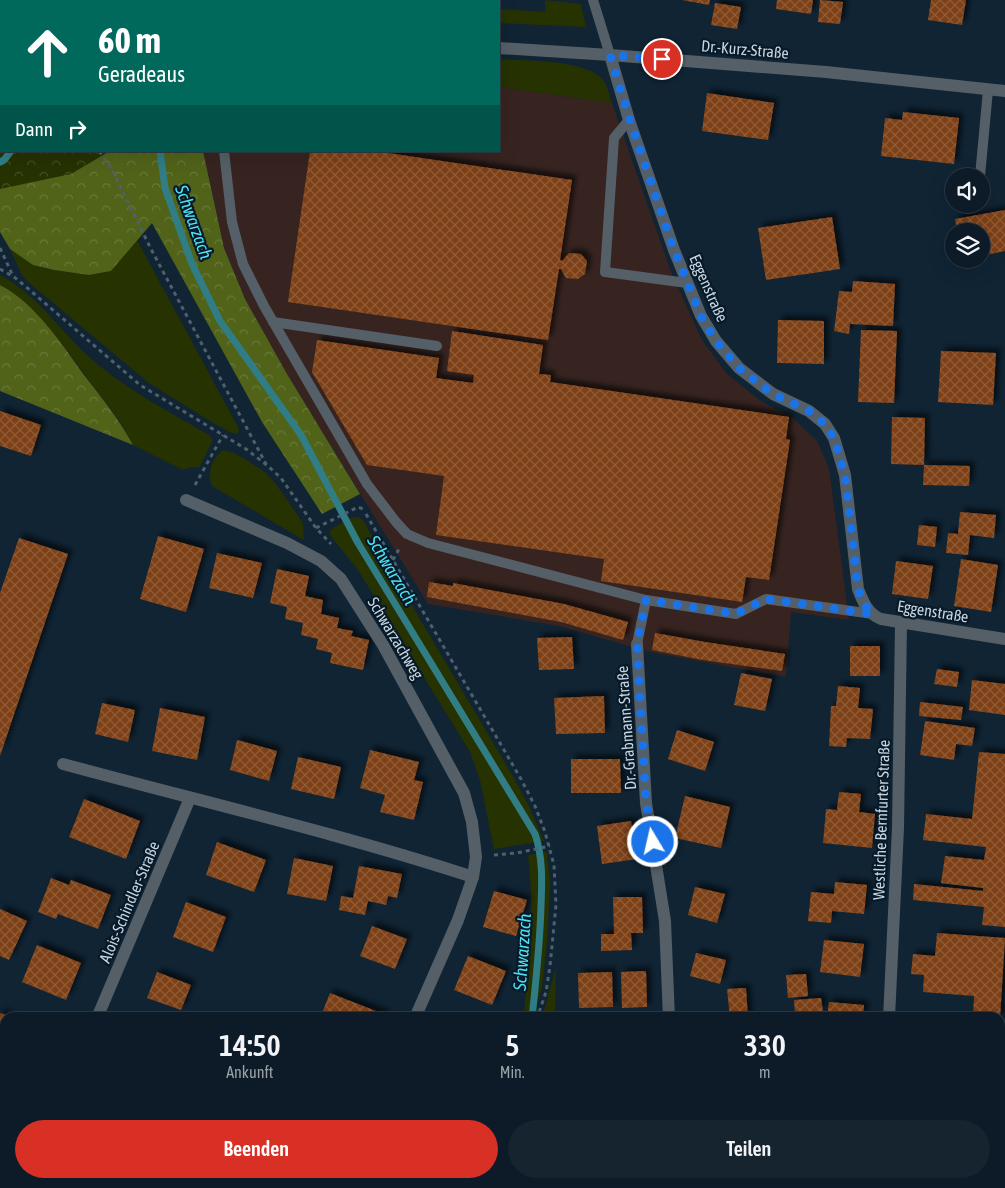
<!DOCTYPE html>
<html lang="de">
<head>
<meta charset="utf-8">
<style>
  body { margin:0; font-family:"Asap Condensed",sans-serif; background:#15242f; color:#f1f3f6; height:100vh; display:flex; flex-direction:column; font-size:19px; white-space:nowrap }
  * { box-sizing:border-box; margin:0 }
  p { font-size:16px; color:#9aa1a7 }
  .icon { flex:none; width:28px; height:28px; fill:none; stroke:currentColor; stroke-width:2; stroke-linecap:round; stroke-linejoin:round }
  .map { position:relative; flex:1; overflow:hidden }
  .details { position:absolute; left:0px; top:1012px; width:1005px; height:176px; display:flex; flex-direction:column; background:#0c1b27; border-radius:15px 15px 0 0; box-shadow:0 5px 20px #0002,0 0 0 1px #2c3944 }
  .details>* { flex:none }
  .guide { position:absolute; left:0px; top:0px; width:500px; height:152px; box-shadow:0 5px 20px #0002,0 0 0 1px #2c3944; background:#00695c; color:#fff; overflow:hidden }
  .buttons { position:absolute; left:945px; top:168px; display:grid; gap:10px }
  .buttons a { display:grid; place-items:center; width:45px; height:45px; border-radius:50%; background:#0c1b27; box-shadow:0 5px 20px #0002,0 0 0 1px #2c3944; font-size:25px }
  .pin { position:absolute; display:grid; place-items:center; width:42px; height:42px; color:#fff; margin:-21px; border:2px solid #fff; border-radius:50%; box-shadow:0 1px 5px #0007 }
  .me { position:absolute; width:55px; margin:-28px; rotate:351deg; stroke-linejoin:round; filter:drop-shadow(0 0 4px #0008) }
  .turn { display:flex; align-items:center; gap:18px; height:105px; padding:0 15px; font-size:22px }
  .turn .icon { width:65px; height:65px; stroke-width:2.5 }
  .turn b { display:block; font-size:35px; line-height:42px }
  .then { display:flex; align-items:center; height:48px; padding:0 15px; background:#0003; gap:10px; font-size:19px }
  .eta { display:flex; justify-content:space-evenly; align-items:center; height:85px; text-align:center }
  .eta b { font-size:30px; font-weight:600; line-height:35px }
  .cta { display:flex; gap:10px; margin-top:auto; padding:10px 15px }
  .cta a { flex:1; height:58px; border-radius:30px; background:#d93025; color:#fff; font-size:20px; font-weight:600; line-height:58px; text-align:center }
  .cta a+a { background:#15242f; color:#f1f3f6 }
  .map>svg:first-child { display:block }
  .industrial { fill:#372420 }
  .grass { fill:#263200 }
  .forest { fill:url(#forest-crowns) }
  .park { fill:url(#park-crowns) }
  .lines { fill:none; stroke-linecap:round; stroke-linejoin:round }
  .stream { stroke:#307d86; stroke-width:7 }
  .building { fill:url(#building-cross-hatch); filter:url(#shadow) }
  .path { stroke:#4e606e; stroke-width:3; stroke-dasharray:4 4; stroke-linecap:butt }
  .service { stroke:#555f67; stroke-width:10 }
  .minor { stroke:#555f67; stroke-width:12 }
  .route { stroke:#1a73e8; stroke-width:9; stroke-dasharray:0 16.2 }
  .labels { text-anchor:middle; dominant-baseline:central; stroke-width:4.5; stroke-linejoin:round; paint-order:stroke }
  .street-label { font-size:16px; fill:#c8d4de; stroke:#071a2a }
  .water-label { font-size:18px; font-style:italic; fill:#4ee1f2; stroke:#071a2a }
</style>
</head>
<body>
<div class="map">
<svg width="1005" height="1188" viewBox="0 0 1005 1188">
  <defs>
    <pattern id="forest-crowns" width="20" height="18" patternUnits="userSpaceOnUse" patternTransform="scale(1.25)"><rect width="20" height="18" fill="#506319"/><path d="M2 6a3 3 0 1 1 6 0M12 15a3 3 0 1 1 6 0" fill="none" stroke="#68783a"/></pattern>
    <pattern id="park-crowns" width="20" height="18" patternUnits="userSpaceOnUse" patternTransform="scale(1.25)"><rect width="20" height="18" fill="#263200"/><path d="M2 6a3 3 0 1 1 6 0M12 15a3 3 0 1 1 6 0" fill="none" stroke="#444f25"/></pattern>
    <pattern id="building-cross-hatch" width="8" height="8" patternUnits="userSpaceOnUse" patternTransform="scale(1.25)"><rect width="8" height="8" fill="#7e4116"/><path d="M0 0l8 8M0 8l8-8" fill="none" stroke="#8f5c37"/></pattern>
    <filter id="shadow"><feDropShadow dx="4.5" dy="-4.5" stdDeviation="2.5" flood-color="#0009"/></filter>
  </defs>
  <rect width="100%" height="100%" fill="#102434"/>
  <polygon class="industrial" points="499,87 612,103 671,272 702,340 727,374 762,402 792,417 817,441 829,468 849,620 791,612 786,677 650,652 559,626 428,604 287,374 245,299 224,248 203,151 499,151"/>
  <g class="grass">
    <polygon points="545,0 581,4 586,27 499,23 499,9 545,12"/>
    <path d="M499,59C525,61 588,59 604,81C608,86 609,97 612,103L499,87Z"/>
    <polygon points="137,240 239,429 238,434 232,433 215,424 149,383 27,281 22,275 10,249 33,265 54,270 89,275 111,271"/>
    <path d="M0,275C35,293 59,329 87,355C123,388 168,411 209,435L212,438V442L199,468L191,467L183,470L133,445L121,423L52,331L29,307L0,285Z"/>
    <path d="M223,450L234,453L248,461L265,472L276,484L303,523L304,540L212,486C207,473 211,459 223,450Z"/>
    <polygon points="352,517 358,517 363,520 404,592 514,778 529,806 544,841 494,849 480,780 470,752 358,570 330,535 330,531 333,528"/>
    <path d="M547,852L550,883L547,941L542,987L533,1017H524C528,963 535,909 528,855Z"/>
    <polygon points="556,967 555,1017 542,1017"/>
  </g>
  <g class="forest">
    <polygon points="0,142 1,151 203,151 224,248 245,299 287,374 360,494 322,514 262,422 152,223 111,271 89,275 54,270 33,265 10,249 0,232"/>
    <path d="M0,285C36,304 61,343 84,375C102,398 119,419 133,445L0,391Z"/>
  </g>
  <polygon class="park" points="0,0 223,0 1,1 1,151 110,151 71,174 0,189"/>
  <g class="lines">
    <g class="stream">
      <polyline points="190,1 190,0"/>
      <path d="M160,151L165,188L192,264L220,321L301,435L358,543L535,834C543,857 542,882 541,906C540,944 536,980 532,1018"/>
      <polyline points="0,162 4,160 11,151"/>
      <polyline points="516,1188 516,1184"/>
    </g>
  </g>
  <g class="building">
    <polygon points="682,0 710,0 709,5"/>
    <polygon points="777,0 813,0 811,14 776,9"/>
    <polygon points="820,0 843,2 840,24 818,22"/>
    <polygon points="931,0 966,0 962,25 928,20"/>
    <polygon points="715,3 741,7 737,29 711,25"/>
    <polygon points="707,93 774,103 768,140 702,131"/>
    <polygon points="903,112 959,118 954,164 881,156 885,118 902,120"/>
    <polygon points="310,151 374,151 572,180 560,260 562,261 569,253 581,254 587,261 585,274 578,279 566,278 561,269 559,269 548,340 288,302"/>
    <polygon points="1005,210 1005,251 981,256 981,231 957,231 955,219"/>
    <polygon points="832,217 840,269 766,280 758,228"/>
    <polygon points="853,281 895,284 893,326 850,324 849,334 834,331 839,291 852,292"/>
    <polygon points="778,320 824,321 824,364 777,363"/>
    <polygon points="861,330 897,331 894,403 858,402"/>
    <polygon points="452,331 543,345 539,374 551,375 550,382 789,417 786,439 790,440 769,580 746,577 742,602 601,581 604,559 436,535 444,476 367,465 312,372 317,340 439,358 436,378 473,383 474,375 447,371"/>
    <polygon points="941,351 996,353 993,405 938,402"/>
    <polygon points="0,411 41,425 31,456 0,446"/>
    <polygon points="892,417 925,418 924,465 970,466 969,486 923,485 924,465 891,464"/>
    <polygon points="960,512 996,515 994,538 970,535 968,555 946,553 948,533 958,534"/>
    <polygon points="919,525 937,527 935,547 917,545"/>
    <polygon points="158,536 204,549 186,612 140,599"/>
    <polygon points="19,538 68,554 0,756 0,593"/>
    <polygon points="217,553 262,563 253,598 209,588"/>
    <polygon points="961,559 998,565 991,612 954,606"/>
    <polygon points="896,561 933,566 928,599 892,594"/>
    <polygon points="277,569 309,576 305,596 323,600 321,614 339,618 337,628 353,631 351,636 369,640 363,670 330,663 332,653 316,649 318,639 301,635 303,623 285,619 287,607 270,603"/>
    <polygon points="429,582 453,586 453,583 564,604 628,622 623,640 561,622 427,597"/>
    <polygon points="655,633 705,642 785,654 782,671 703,660 652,650"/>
    <polygon points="572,637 574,669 539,670 537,638"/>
    <rect x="850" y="646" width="30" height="30"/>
    <polygon points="937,669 959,672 957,687 934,684"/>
    <polygon points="741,673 772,679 765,711 734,705"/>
    <polygon points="972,680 1005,684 1005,715 969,710"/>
    <polygon points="838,686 860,688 858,708 873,709 870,739 847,738 846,747 829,746 831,706 836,706"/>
    <polygon points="604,696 605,733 556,734 554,698"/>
    <polygon points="920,702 963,707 961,720 919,716"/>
    <polygon points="102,703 135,710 128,742 95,734"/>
    <polygon points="160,708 205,717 197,760 152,751"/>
    <polygon points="925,721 975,728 972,746 956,744 954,760 920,755"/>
    <polygon points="677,730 714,742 705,771 668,759"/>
    <polygon points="237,740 277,751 269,781 230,770"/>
    <polygon points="370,750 419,762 414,780 423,782 414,820 380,812 385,795 360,788"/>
    <polygon points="979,752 1005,754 1005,927 982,925 984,907 913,900 914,884 983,891 983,888 941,883 945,856 984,860 986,847 923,840 926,814 972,819"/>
    <polygon points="298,757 341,767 334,799 291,789"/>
    <polygon points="571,759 620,759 621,793 571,793"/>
    <polygon points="839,792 861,794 859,812 875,814 872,848 823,843 826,809 837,810"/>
    <polygon points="685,796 730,807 721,848 675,838"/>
    <polygon points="84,799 140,821 126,859 69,837"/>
    <polygon points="631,821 637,859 602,864 597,826"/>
    <polygon points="217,842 266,860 254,892 206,875"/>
    <polygon points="294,858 333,866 326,901 287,894"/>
    <polygon points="359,866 402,874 397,898 388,896 386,905 368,901 365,915 339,910 341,896 353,898"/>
    <polygon points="51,878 69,885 71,880 111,895 98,929 58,914 56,919 38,912"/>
    <polygon points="835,882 867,885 864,914 832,911 831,923 808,921 811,892 834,894"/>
    <polygon points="695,887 725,894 717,923 688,915"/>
    <polygon points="494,891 527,900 516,936 483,927"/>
    <polygon points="613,897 642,897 643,933 631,933 632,950 601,951 601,934 614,934"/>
    <polygon points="186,902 226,917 213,952 173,937"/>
    <polygon points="0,909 27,921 9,960 0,956"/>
    <polygon points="372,926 407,939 395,969 360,956"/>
    <polygon points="937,933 1005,938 1000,1018 973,1018 974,996 923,992 924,975 911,974 913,954 935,956"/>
    <polygon points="824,940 864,944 860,977 820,972"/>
    <polygon points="37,945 81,963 66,1000 22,982"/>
    <polygon points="696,953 726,960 720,984 690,976"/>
    <polygon points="468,956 506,971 492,1005 454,990"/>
    <polygon points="646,971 647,1007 622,1008 621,972"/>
    <polygon points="157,972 191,985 181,1010 147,998"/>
    <polygon points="612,972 613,1007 579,1008 578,973"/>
    <polygon points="806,974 808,996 788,998 786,975"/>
    <polygon points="746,988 748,1018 730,1018 727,989"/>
    <polygon points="330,993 386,1015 385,1018 320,1018"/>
    <polygon points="821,998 823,1011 795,1014 794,1000"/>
    <polygon points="829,1002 864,1005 863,1018 827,1018"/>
    <polygon points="0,1013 11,1017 5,1018 5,1056 0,1054"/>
    <polygon points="0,1147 5,1148 5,1184 69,1184 68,1188 0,1188"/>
    <polygon points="82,1184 139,1184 138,1188 81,1188"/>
    <polygon points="461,1184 488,1184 486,1188 475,1188"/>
    <polygon points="602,1184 644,1185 644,1188 602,1188"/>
    <rect x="694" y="1184" width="44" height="4"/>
  </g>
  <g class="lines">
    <g class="path">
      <polyline points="241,0 251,1"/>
      <polyline points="257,1 257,0"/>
      <polyline points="99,151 111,168 151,249 266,464"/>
      <polyline points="0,248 13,276"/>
      <polyline points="0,269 14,277 25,286 140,385 246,449 268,466 281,478 316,528 331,544"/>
      <polyline points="195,485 223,435"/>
      <polyline points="366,514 521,779 535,806 545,832 554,865 556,905 550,966 546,992 537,1018"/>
      <polyline points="316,528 358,507 363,509"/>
      <polyline points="393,560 400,547"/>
      <polyline points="494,855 517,853 550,846"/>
      <polyline points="534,1188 534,1184"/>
    </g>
    <g class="service">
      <polyline points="593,0 610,55"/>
      <polyline points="629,120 614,138 605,272 687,283"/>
      <polyline points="224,151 232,222 243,264 264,306 367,484 396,522 407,534 428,543 646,600 736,614 766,599 873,614"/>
      <polyline points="980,176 988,90"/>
      <polyline points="273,322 437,346"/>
      <polyline points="637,644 646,600"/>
    </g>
    <g class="minor">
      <polyline points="0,38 1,38"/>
      <polyline points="499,48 610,55 826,72 1005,91"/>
      <path d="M610,55L629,120L674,250L701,316L716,341L739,368L773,394L809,411L825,424L834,438L845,475L858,589C863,602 868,614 881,619L1005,639"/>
      <polyline points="186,500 287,543 321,561 341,579 383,645 464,793 472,822 476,857 473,877 458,920 415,1018"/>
      <polyline points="637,644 646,803 665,921 669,1018"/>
      <path d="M63,764C199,801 338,833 473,877"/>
      <polyline points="97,1018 190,798"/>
      <polyline points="889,1018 898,828 901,623"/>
      <polyline points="0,1113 5,1114"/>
      <polyline points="1000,1167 1005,1115"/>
      <polyline points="675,1184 675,1188"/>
      <polyline points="341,1188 343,1184"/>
      <polyline points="881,1188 881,1184"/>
      <polyline points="998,1188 998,1184"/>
    </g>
  </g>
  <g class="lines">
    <polyline class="route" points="653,842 646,803 637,644 646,600 736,614 766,599 873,614 863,603 858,589 845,475 834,438 825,424 809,411 773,394 739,368 716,341 701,316 674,250 630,120 610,55 662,59"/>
  </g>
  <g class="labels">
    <g class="street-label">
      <text transform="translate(745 49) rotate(5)">Dr.-Kurz-Straße</text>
      <text transform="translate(709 288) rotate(66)">Eggenstraße</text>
      <text transform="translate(933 611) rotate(9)">Eggenstraße</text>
      <text transform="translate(396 638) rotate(59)">Schwarzachweg</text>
      <text transform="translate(626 728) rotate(-94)">Dr.-Grabmann-Straße</text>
      <text transform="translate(881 820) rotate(-88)">Westliche Bernfurter Straße</text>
      <text transform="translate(129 902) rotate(-67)">Alois-Schindler-Straße</text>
    </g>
    <g class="water-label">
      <text transform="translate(194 222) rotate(70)">Schwarzach</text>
      <text transform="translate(392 570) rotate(59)">Schwarzach</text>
      <text transform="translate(522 952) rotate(-86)">Schwarzach</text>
    </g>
  </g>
</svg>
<div class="buttons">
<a><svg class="icon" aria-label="sound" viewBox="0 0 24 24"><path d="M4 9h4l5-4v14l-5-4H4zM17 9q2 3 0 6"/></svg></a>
<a><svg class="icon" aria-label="layers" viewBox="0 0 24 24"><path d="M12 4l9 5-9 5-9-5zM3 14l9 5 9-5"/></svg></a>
</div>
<div class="pin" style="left:662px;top:59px;background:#d93025"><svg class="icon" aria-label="arrive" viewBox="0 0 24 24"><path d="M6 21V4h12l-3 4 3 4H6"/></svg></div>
<svg class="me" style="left:653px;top:842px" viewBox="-20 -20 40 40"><circle r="17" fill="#1a73e8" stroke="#fff" stroke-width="3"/><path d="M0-11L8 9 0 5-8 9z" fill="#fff"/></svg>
<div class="guide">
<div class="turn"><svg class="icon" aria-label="ahead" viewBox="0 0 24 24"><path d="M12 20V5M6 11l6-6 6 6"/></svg><div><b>60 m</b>Geradeaus</div></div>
<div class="then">Dann<svg class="icon" aria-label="right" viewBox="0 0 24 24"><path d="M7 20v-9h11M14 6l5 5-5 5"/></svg></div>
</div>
<section class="details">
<div class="eta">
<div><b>14:50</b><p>Ankunft</p></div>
<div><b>5</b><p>Min.</p></div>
<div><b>330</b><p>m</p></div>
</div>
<div class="cta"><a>Beenden</a><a>Teilen</a></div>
</section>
</div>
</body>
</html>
